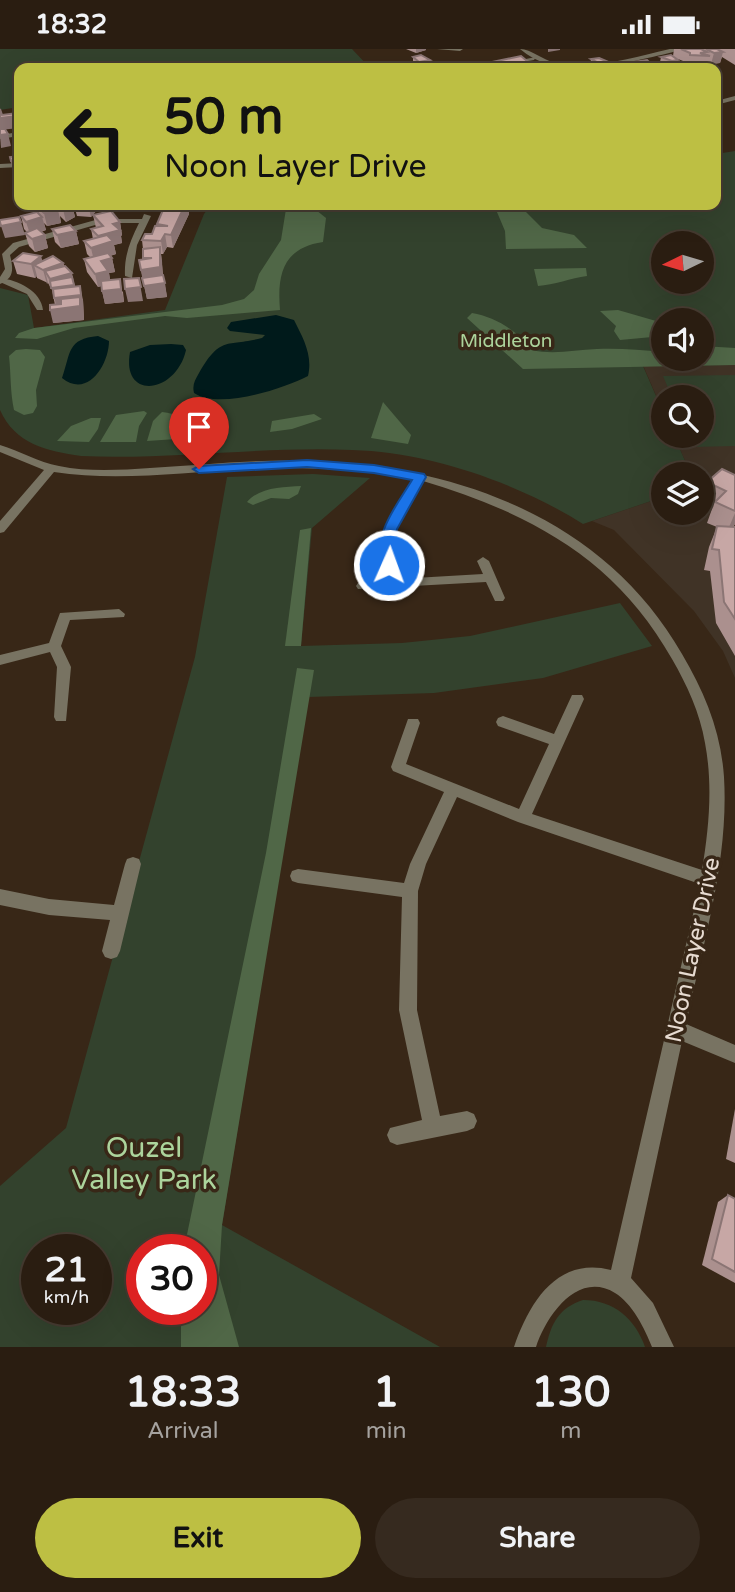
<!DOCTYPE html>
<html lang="en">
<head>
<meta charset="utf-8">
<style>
  body { margin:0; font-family:"Varela Round",sans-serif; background:#362a1f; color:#f1f3f6; height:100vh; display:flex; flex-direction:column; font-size:26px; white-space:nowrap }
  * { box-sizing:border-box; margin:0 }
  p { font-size:23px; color:#a5a29f }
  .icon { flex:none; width:38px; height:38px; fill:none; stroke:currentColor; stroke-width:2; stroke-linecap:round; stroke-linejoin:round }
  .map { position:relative; height:1298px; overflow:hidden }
  .drawer { display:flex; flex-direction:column; background:#2a1d11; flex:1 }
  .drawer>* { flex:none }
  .hud { position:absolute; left:14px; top:14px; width:707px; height:147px; border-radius:14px; box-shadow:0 7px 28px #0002,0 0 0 2px #463b31; background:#bdbf43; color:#111; overflow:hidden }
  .needle { width:46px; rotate:265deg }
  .buttons { position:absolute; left:651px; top:182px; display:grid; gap:14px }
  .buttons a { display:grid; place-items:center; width:63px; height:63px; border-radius:50%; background:#2a1d11; box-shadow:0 7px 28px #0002,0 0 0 2px #463b31; font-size:35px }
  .speed { position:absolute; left:21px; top:1185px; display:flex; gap:14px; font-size:35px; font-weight:700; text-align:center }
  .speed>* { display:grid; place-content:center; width:91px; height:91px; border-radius:50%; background:#2a1d11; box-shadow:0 7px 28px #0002,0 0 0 2px #463b31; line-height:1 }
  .speed small { font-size:18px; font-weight:400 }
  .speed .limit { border:10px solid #d22; background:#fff; color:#111 }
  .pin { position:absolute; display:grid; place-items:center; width:60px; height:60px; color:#fff; margin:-72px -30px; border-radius:50% 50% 50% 0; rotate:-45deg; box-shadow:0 0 7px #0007 }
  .pin .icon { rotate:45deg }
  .me { position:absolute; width:77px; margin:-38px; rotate:2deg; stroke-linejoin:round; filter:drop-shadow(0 0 5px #0008) }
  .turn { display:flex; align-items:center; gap:24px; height:147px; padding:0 35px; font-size:32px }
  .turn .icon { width:91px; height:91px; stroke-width:2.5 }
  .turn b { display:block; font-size:49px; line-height:60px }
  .eta { display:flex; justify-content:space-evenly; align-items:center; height:119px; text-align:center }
  .eta b { font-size:42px; font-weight:800; line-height:49px }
  .primary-button { display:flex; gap:14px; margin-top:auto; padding:14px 35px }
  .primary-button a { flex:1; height:80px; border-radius:42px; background:#bdbf43; color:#111; font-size:28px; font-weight:800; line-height:80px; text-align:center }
  .primary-button a+a { background:#362a1f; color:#f1f3f6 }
  .status { display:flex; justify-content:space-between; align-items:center; height:49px; padding:0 35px; background:#2a1d11; direction:ltr }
  .status svg { height:19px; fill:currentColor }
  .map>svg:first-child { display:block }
  .education { fill:#403326 }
  .green { fill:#33422d; fill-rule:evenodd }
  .forest { fill:#506747 }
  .water { fill:#001a1b }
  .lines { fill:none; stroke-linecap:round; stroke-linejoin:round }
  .service { fill:#787362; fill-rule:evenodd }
  .minor { fill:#787362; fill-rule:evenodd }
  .tertiary { fill:#787362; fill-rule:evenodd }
  .wall { fill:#ab908e }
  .shaded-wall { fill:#8b7574 }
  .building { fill:#c7a7a5; stroke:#8b7574; stroke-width:2 }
  .route { fill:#1a73e8; stroke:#114b97; stroke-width:2 }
  .labels { text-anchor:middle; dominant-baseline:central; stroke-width:7; stroke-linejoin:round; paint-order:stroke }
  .far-park-label { font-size:19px; fill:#acd49c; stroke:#382717 }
  .street-label { font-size:23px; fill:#e7dbd1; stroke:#382717 }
  .near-park-label { font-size:28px; fill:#acd49c; stroke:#382717 }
</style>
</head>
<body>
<div class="status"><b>18:32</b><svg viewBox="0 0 49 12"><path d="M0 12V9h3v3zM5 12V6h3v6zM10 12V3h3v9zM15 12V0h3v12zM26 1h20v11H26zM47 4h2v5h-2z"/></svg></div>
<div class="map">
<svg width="735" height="1298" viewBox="0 0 735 1298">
  <rect width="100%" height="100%" fill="#382717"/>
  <polygon class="education" points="643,316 735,316 735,629 723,602 694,562 614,481 592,472 663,448 663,464 702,464 702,425 691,425 674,387 702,387 702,348 663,348 663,363"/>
  <g class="green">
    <polygon points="0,0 352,0 370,19 19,19 19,58 0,61"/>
    <path d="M735,102V316L643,317L663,363V387H674L691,425H663V448L583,475C518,434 429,403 352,401C262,397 171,411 81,407C47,402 15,395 0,361V239L28,246L34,279L165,261L204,165L211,156H716V105ZM663,194H702V233H663ZM663,271H702V310H663Z"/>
    <polygon points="735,326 735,397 692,398 688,387 702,387 702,348 672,348 663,327"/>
    <path d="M313,425L370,429L312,479L301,597L402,594L470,587L620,554L652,597L543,629L434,644L308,648L222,1176L440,1298H0V1137L66,1079L195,608L227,428ZM37,1200H96V1260H37ZM142,1200H201V1260H142Z"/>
    <path d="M583,1251C614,1251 635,1270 645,1298H546C551,1274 559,1259 583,1251Z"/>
  </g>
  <g class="forest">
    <path d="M277,156H315L316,161L326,169L323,193C283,199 277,225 280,261L187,269L165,267L74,279L37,290L15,289L19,284L34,279L222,256L244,250L254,241L259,225L281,191L286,160L285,157Z"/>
    <polygon points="494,156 519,156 542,179 574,186 587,199 506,200 505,182"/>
    <path d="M586,219L587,227C571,229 554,236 538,237L534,220Z"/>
    <polygon points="618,261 663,274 663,287 620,291 614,282 616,277 600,262"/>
    <path d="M472,264C495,268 517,281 531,301C554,306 574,301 597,300C619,299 641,301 663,303V310H702V297L735,299V316L523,320L467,269Z"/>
    <path d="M26,300L40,301L45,308L36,341L37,357L33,364L24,366L14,361C10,343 11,325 9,307L16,301Z"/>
    <polygon points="383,353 411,386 408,395 371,389"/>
    <polygon points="144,362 147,364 139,377 136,393 100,393 116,366"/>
    <path d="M162,363C176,365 190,369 199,380L191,389L147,392L153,372Z"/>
    <polygon points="314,365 322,370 292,380 270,383 272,372"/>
    <polygon points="91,369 101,369 98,380 89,393 57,392 71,377"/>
    <path d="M301,437L298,445L289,450L271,449L253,456L247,453C260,438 283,438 301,437Z"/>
    <polygon points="311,479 301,597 285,597 300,481"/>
    <polygon points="297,619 314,621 222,1176 219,1226 239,1298 181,1298 181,1260 201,1260 201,1200 184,1200 266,804"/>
  </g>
  <g class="water">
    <path d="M276,266L294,271C303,289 313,306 308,327C282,340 220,361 194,344C192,336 195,331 199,324C221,286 226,298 262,289L265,286L230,282L227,279L231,273Z"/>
    <path d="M98,287L109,292C109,315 88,350 62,329C71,303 67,290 98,287Z"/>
    <path d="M171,295L183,296L186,301C176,345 121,352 130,303L150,296Z"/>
  </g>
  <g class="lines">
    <g class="service">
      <polygon points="735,47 735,51 716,56 716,52"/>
      <path d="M0,229C18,231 41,242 43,261H37L27,245L0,233Z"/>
    </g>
    <g class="minor">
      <polygon points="437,0 463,0 460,2"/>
      <polygon points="536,8 534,11 491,19 481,19"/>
      <polygon points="19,83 19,87 0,90 0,86"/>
      <polygon points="19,114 19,118 0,119 0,115"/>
      <path d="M144,165L151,167L137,196L132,229L125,227C124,207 130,192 139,174H102L19,198L10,206C13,219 15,229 0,235V228L5,220L2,205L13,194L99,170H142Z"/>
      <path d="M0,396C20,402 38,413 59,417C88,423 120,421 150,419C203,416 257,410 310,412C458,417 605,470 682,605C705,644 721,683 724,728C729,811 703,895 686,975L735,996V1014L682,992L631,1229L653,1254L674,1298H652C645,1280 632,1254 615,1244C577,1221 546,1268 536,1298H514C529,1254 557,1207 611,1221L700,835L518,773L457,748L426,815L418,842L417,961L440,1067L467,1062L474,1065L477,1072L474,1079L467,1082L397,1096L390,1093L387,1086L390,1079L422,1071L399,961L402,848L298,834L292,832L290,827L292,822L298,820L404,834L410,815L444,743L393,722L391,718L408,670H418L420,674L406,715L519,760L549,695L498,677L496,673L498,669L503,667L554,685L572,646H582L584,650L532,765L702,821C709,779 713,736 705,694C700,664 687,636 672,610C616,510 530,464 423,432L396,480L393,497L397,530L483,525L477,512L483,508L489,512L505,549L503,552H495L486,533L358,540L356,537L358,534L384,531L381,497L384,480L413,430C358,420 304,417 247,420C184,423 118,433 54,423L4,483L0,484V472L44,421L0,403Z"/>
      <polygon points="119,560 125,565 124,568 70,571 61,597 71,618 66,672 56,672 54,668 57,618 50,603 0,616 0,606 49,594 60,564"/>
      <polygon points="133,808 139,810 141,815 120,902 117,908 111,910 105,908 102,902 110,871 49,866 0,856 0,840 49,850 114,856 125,815 127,810"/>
    </g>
    <path class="tertiary" d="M520,0C531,0 543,11 555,14C593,22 634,8 670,0H681C670,5 655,7 643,10C603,19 554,29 520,0Z"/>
  </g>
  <g class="wall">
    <polygon points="406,0 426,0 426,1 416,4"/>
    <polygon points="674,0 735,0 735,16 722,8 720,14 711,15 708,13 707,17 688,17 688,14 678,10 677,16 670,17 660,13 661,8 673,7"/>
    <polygon points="413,8 429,16 419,18 413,13"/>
    <polygon points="591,10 612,19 590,19"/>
    <polygon points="487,14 533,17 533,19 487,19"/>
    <polygon points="19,107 19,133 13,120 10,108"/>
    <polygon points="56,156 72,156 75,168 66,173 60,167 61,174 47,177 44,174 46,181 41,183 45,186 48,199 35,203 29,197 25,184 27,183 24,180 21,167 39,166 37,158 57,160"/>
    <polygon points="74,156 95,156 97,161 91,168 77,167"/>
    <polygon points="101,156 142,156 139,162 123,162 123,157 119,163 111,162 120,173 122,186 121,187 122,194 114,196 116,205 110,207 112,209 115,223 109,224 110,231 123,243 124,253 105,255 101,237 98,238 87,223 84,210 90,208 87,205 84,192 93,190 91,180 96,179 93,166 109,162 103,162"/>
    <polygon points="188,157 189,165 173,199 167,198 163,205 161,205 163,226 167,248 147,250 141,221 143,210 143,200 142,191 152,185 157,177 157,175"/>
    <polygon points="52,180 76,182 79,195 61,199 55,193"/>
    <polygon points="13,212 43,212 63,214 75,238 83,251 84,271 53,274 55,256 52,241 48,234 37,229 37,227 35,229 17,225"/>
    <polygon points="735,426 735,475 733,478 735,478 735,607 716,574 710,522 704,521 709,498 717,478 707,474 712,460 702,455 702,450 707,433"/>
    <polygon points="735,1060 735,1114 726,1110"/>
    <polygon points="728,1146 735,1150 735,1234 702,1216 718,1153"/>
  </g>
  <g class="shaded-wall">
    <polygon points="416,0 426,0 426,1 416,4"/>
    <polygon points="548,0 560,0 560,1 548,3"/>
    <polygon points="723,3 720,14 711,15 714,4"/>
    <polygon points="430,11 429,16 419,18 419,13"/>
    <polygon points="678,11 677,16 670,17 672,12"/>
    <polygon points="650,14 649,19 632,19 632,17"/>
    <polygon points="613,15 612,19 604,19 604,17"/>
    <polygon points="18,67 19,79 0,81 0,69"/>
    <polygon points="8,85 11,97 1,99 0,86"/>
    <polygon points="19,110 19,133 13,117 15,124 11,112"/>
    <polygon points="72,156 75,168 66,173 63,160"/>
    <polygon points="88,156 95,156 97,161 91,168"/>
    <polygon points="117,156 122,156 123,157 119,163"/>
    <polygon points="182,156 188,156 189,165 173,199 171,186"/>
    <polygon points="58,161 61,174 47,177 44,164"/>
    <polygon points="42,168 46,181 30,185 26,173"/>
    <polygon points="21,173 25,186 5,189 1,177"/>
    <polygon points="120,173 122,186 121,187 122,194 114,196 116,205 94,212 91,199 100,196 98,187 113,175"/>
    <polygon points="76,182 79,195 61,199 57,186"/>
    <polygon points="165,185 167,198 163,205 161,192"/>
    <polygon points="45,186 48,199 35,203 32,190"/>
    <polygon points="160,198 162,212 163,232 143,234 141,221"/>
    <polygon points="41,207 45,220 63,214 66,226 72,224 75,238 80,237 83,251 84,271 53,274 50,261 57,260 50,230 45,222 48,234 47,235 43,221 34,216 37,227 35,229 31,215"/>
    <polygon points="112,209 115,223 109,224 111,235 98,238 95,225 101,212"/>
    <polygon points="139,229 143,252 128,253 125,240"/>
    <polygon points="120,230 124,253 105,255 102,242"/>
    <polygon points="165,234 167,248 147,250 144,237"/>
    <polygon points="735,464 735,475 727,483"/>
  </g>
  <g class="building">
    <polygon points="681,0 701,0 707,3 700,4 710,7 690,6 690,4"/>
    <polygon points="706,0 717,0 723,3 714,4"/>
    <polygon points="421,6 430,11 419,13 413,8"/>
    <polygon points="671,6 678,11 672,12 661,8"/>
    <polygon points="521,7 533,17 500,19 487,14"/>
    <polygon points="599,9 613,15 604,17 591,10"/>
    <polygon points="647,11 650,14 632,17 627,14"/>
    <polygon points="396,16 401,19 373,19"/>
    <polygon points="0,60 2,66 17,64 18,67 0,69"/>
    <polygon points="0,80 5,80 8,85 0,86"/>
    <polygon points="19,107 19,110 11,112 10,108"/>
    <polygon points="19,116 19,121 16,121 13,117"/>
    <polygon points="48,156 53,156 58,161 44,164 37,158"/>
    <polygon points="58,156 72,156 63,160"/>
    <polygon points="165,156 185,156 171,186 165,185 161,192 142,191 145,185 152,185 155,177 168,177 157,175"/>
    <polygon points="111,162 120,173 113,175 120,181 98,187 91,180 103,177 93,166"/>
    <polygon points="37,163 42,168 26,173 21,167"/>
    <polygon points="19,168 21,173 1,177 0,173 0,171"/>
    <polygon points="70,176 76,182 57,186 52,180"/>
    <polygon points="37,179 45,186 32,190 25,184"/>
    <polygon points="107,186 113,192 91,199 84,192"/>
    <polygon points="160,198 160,218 141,221 139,211 152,209 143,209 143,200"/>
    <polygon points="23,204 41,207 31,215 13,212"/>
    <polygon points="108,204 112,209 101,212 108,222 95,225 84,210"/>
    <polygon points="53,207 63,214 43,221 34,216"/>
    <polygon points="65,217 72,224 50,230 45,222"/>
    <polygon points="163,226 165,234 144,237 142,229"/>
    <polygon points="72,228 74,236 51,239 50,232"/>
    <polygon points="139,229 141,238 125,240 124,230"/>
    <polygon points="120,230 121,240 102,242 101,232"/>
    <polygon points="80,237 81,246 54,249 53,240"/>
    <polygon points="80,248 80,257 50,261 50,256 61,255 61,250"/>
    <polygon points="722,420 735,426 735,462 715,453 726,442 707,433"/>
    <polygon points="717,477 735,478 735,570 724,553 719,501 712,500"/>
    <polygon points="728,1146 735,1150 735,1223 712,1210"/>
  </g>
  <path class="route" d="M307,411L374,416L424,425L426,428L397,480L393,497L394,519H384C370,488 397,456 412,431L374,424L307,418L199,424L193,420L199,417Z"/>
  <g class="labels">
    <g class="far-park-label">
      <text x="506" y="292">Middleton</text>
    </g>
    <g class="street-label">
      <text transform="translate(693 901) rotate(-78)">Noon Layer Drive</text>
    </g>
    <g class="near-park-label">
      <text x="144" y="1099">Ouzel<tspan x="144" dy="32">Valley Park</tspan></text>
    </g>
  </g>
</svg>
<div class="buttons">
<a><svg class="needle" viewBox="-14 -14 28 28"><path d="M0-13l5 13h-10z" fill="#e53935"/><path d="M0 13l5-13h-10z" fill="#a5a29f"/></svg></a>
<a><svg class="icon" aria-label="sound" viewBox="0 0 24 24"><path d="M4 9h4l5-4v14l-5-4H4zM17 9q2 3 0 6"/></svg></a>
<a><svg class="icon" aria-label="search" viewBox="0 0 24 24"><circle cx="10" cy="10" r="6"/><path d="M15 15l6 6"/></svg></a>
<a><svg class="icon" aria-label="layers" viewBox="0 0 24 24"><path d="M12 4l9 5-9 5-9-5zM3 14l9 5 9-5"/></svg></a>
</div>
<div class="speed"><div>21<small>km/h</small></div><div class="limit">30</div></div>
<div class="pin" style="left:199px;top:420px;background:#d93025"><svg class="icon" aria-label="arrive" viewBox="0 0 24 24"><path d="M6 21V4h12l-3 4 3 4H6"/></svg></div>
<svg class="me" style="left:389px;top:516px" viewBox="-20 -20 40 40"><circle r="17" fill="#1a73e8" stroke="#fff" stroke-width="3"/><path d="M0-11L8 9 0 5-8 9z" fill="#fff"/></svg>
<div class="hud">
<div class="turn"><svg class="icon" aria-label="left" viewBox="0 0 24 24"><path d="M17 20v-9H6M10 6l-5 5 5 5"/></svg><div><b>50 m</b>Noon Layer Drive</div></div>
</div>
</div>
<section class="drawer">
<div class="eta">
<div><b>18:33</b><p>Arrival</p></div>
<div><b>1</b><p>min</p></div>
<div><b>130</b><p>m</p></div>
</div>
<div class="primary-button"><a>Exit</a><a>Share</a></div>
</section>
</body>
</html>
